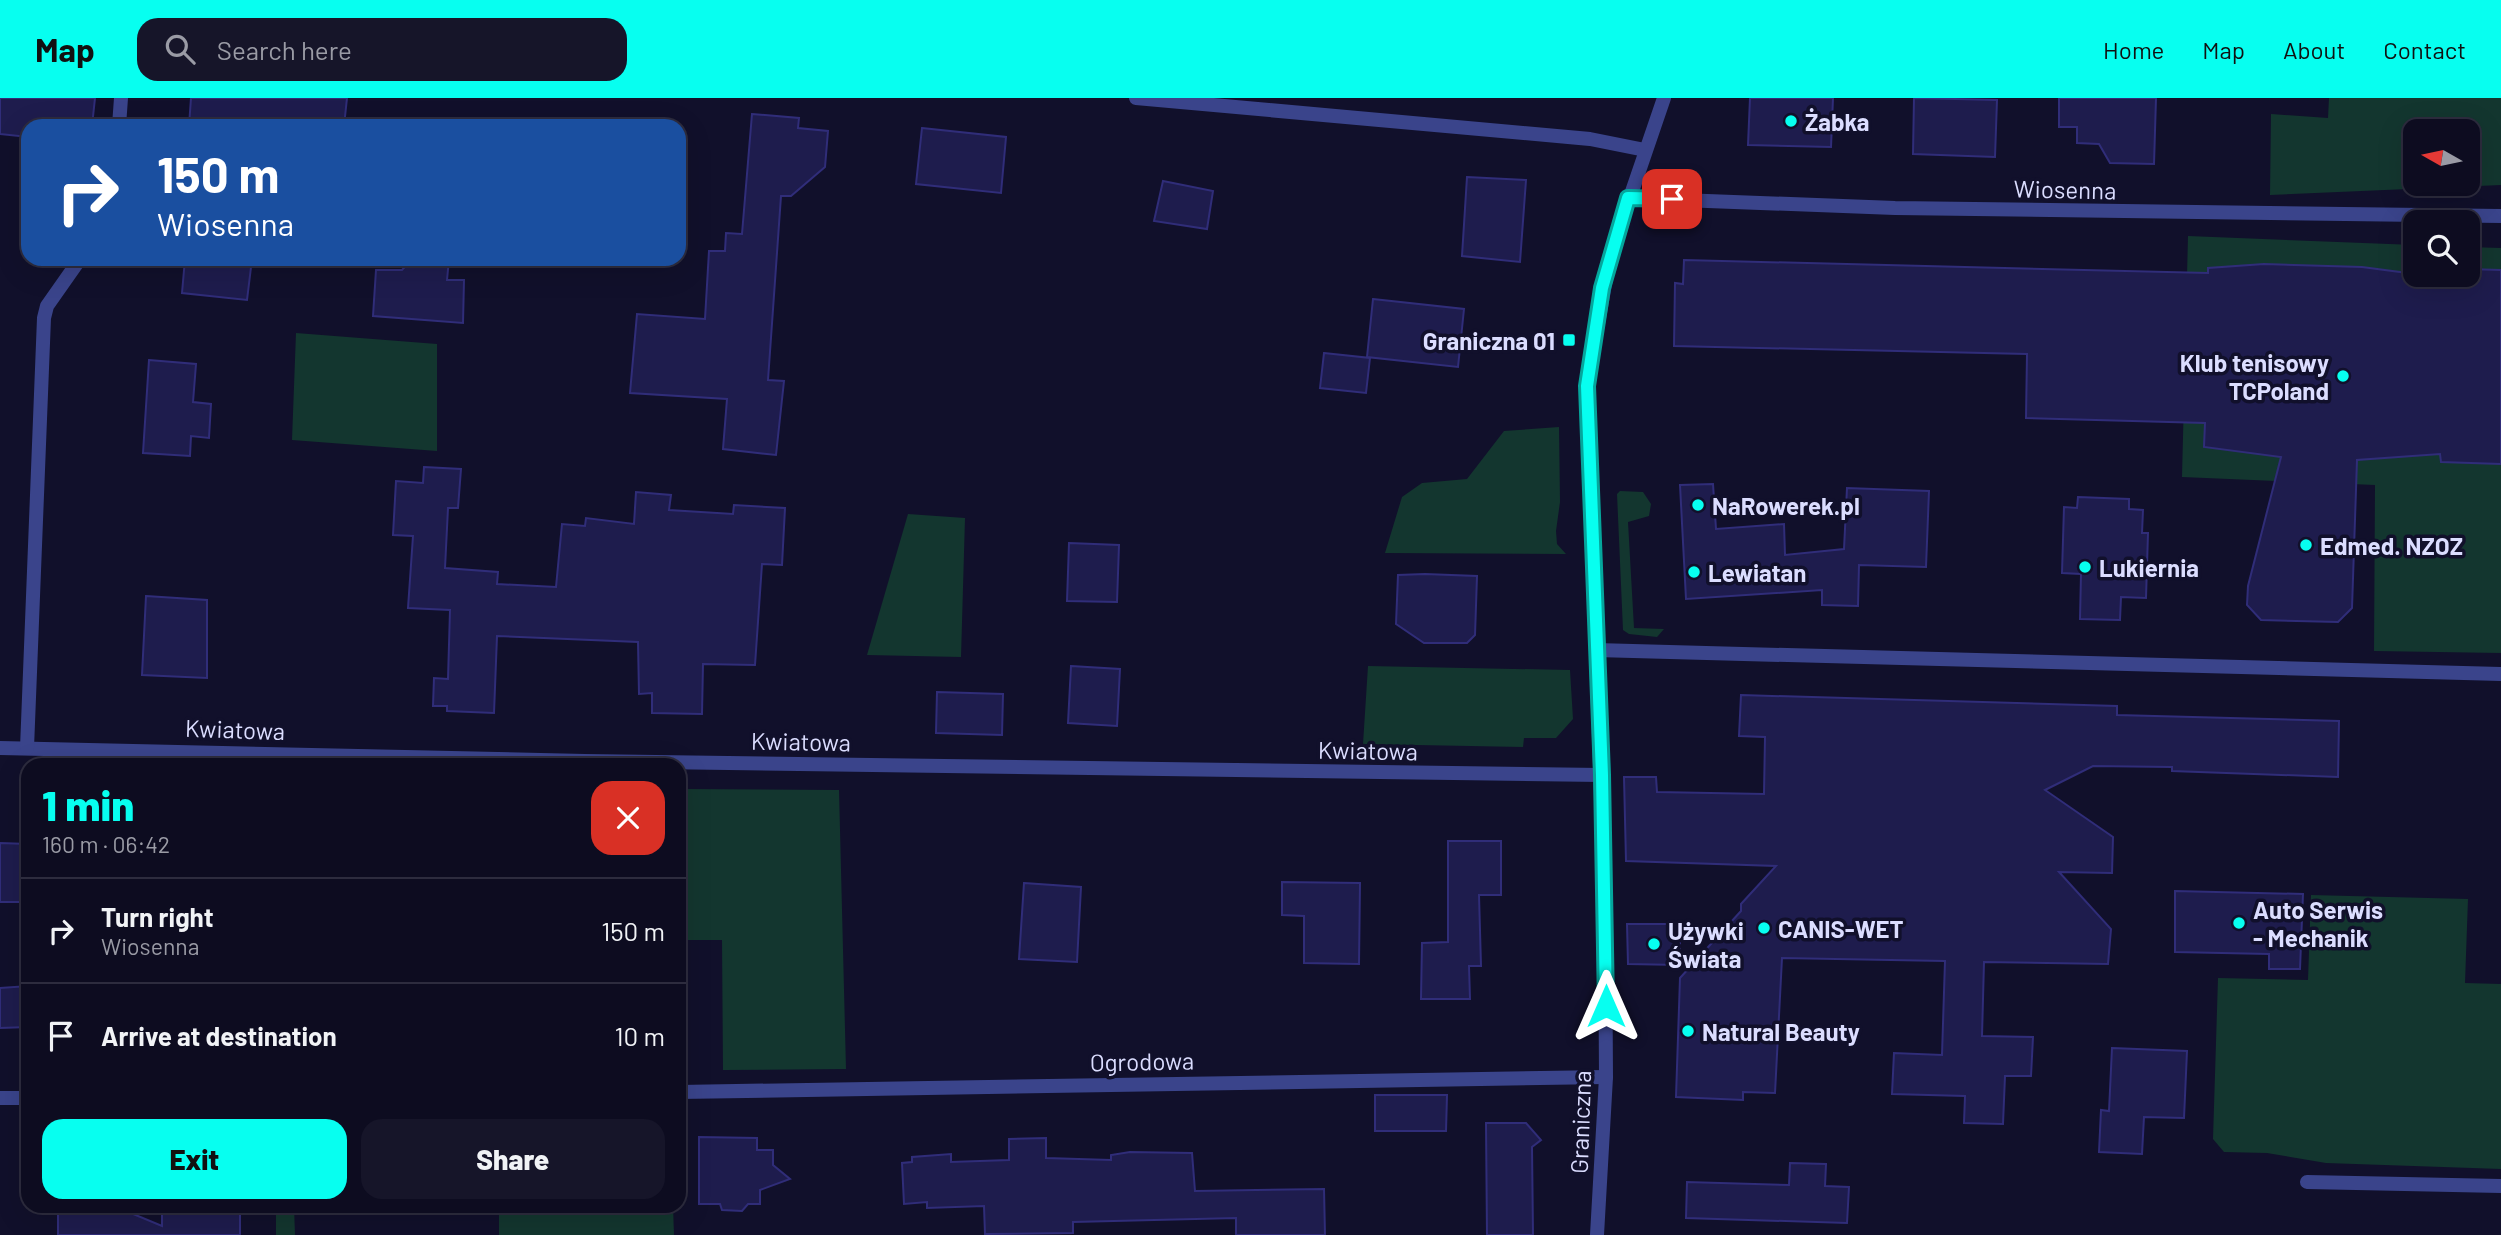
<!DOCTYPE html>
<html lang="en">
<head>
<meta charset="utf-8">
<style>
  body { margin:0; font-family:Barlow,sans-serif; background:#161529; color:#f1f3f6; height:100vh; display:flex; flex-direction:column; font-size:26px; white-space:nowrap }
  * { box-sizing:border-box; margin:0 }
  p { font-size:23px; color:#9a9ba5 }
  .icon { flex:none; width:38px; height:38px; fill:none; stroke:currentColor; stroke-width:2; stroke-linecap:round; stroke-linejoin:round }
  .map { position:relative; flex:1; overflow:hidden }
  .side { position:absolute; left:21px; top:660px; width:665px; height:455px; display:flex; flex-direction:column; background:#0d0c20; border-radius:21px; box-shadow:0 7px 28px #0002,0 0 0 2px #2d2c3e }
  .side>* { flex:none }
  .guide { position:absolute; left:21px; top:21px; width:665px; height:147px; border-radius:21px; box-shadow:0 7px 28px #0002,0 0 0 2px #2d2c3e; background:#1a4fa0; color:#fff; overflow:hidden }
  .needle { width:46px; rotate:279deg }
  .fabs { position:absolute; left:2403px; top:21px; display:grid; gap:14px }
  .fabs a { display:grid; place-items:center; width:77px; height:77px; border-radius:14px; background:#0d0c20; box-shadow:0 7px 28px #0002,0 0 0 2px #2d2c3e; font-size:35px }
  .pin { position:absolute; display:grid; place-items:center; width:60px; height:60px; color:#fff; margin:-30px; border-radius:14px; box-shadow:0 4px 10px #0006 }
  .me { position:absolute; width:77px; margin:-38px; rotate:0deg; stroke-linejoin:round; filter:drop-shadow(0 0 5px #0008) }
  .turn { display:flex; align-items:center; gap:24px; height:147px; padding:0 21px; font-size:32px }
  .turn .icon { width:91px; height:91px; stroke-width:2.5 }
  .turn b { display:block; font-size:49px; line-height:60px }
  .round { display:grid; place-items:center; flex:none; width:74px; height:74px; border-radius:21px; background:#161529 }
  .summary { display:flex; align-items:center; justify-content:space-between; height:119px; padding:0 21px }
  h1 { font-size:42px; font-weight:800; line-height:52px; color:#07fff0 }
  .primary-button { display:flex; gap:14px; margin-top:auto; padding:14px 21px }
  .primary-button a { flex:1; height:80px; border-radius:21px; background:#07fff0; color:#111; font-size:28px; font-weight:800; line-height:80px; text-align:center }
  .primary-button a+a { background:#161529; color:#f1f3f6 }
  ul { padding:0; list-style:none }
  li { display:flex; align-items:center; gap:21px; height:105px; padding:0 21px; border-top:2px solid #2d2c3e }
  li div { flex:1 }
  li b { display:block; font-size:26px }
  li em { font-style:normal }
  header { display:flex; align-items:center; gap:42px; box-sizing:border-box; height:98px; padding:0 35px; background:#07fff0; color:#111 }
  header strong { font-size:33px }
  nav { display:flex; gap:38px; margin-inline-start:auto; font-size:24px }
  .search { width:490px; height:63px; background:#161529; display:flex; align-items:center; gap:18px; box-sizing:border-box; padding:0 24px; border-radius:21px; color:#9a9ba5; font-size:26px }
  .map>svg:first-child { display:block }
  .green { fill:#13362f; fill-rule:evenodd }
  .building { fill:#1e1c4d; stroke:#302d79; stroke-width:2 }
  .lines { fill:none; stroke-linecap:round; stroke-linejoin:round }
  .lane { stroke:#3a448b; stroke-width:14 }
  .street { stroke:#3a448b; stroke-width:14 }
  .route-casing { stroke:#05a69c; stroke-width:18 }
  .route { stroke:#07fff0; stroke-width:12 }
  .poi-dot { fill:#07fff0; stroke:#11102b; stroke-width:2.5 }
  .labels { text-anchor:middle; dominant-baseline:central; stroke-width:7; stroke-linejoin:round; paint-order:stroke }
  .poi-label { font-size:24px; font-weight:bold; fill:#dbddff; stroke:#11102b; text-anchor:start }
  .street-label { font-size:24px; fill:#dbddff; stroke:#11102b }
</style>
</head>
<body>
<header>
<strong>Map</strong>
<div class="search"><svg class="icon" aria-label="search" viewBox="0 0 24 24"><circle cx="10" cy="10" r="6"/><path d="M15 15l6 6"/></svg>Search here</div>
<nav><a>Home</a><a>Map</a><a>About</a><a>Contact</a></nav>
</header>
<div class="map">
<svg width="2501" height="1137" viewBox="0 0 2501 1137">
  <rect width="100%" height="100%" fill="#11102b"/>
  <g class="green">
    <path d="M2329,0H2501V87L2270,97L2271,16L2328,20ZM2415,33H2468V86H2415Z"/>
    <polygon points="2188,138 2415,147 2415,177 2468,177 2468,149 2501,150 2501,555 2374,553 2375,387 2182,379"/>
    <polygon points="296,235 437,246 437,353 292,342"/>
    <polygon points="1559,329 1560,404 1556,433 1557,446 1566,456 1385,455 1402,399 1422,385 1467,381 1504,333"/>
    <polygon points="1620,393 1643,394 1651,406 1649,418 1628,424 1634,530 1664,531 1657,539 1629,536 1623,532 1617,396"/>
    <polygon points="908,416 965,420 961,559 867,557"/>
    <polygon points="1368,568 1570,572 1573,621 1556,640 1524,640 1523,649 1363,646"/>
    <polygon points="679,691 839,692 846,971 723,972 722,842 679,842"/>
    <polygon points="2311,797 2468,801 2465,885 2501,886 2501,1071 2326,1065 2267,1055 2224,1054 2213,1041 2218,880 2308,882"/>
    <polygon points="276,1108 294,1108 295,1137 276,1137"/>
    <polygon points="499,1108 673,1108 674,1137 499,1137"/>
  </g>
  <g class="building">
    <polygon points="0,0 95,0 92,28 28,28 28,39 0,36"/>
    <polygon points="191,0 347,0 344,28 189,28"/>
    <polygon points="1750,0 1833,0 1831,49 1748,47"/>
    <polygon points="1914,0 1997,2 1995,59 1913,56"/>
    <polygon points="2059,0 2156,0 2154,66 2110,65 2099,46 2077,45 2077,29 2059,29"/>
    <polygon points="752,16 799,20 798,30 828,33 825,69 791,98 781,98 768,282 784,283 776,357 723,351 727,301 630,295 637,216 705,221 709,153 725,153 726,135 742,136"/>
    <polygon points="922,30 1006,39 1001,95 916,86"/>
    <polygon points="1467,79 1526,82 1520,164 1462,158"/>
    <polygon points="1163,83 1213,93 1207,131 1154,123"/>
    <polygon points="185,161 252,161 247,202 182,195"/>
    <polygon points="412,161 449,161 447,182 464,182 463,225 373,218 376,172 402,172"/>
    <polygon points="1684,162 2208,175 2208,170 2264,166 2362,169 2446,180 2446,177 2468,177 2468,171 2501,172 2501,366 2441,364 2440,356 2357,362 2352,510 2338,524 2261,522 2247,507 2248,488 2281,359 2204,349 2205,325 2026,320 2027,256 1674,248 1675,185 1683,186"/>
    <polygon points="1373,201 1464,211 1458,269 1367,259"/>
    <polygon points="1324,255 1370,260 1366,295 1320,290"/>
    <polygon points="149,262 196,266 193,304 211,306 209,340 191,338 190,358 143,355"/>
    <polygon points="424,369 461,371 458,410 448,410 445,470 498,474 497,486 556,489 562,426 585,428 586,420 634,426 636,394 671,397 669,412 733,416 734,407 785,410 782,467 762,466 755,567 703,566 702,616 652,615 652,595 639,596 638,544 497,538 494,615 447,613 447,608 433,608 434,580 448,581 450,512 408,510 413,438 393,437 396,383 423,385"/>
    <polygon points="1713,386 1716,431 1784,426 1785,457 1844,451 1847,390 1929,393 1926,469 1859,467 1858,508 1822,507 1822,492 1686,501 1680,387"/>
    <polygon points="2078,399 2129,401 2129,411 2143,412 2142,435 2148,435 2146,500 2121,499 2120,522 2080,521 2081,476 2062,475 2064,409 2077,410"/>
    <polygon points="1069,445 1119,447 1117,504 1067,503"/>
    <polygon points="1425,476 1477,478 1475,537 1467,545 1424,545 1396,526 1398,477"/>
    <polygon points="146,498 207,502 207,580 142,577"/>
    <polygon points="1071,568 1120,571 1117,628 1068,625"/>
    <polygon points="937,594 1003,596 1002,637 936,635"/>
    <polygon points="1741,597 2117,608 2117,617 2339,623 2338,679 2172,673 2172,669 2093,668 2045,692 2113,739 2112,775 2059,774 2111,831 2108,866 1984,864 1982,938 2033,939 2031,978 2005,978 2003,1026 1964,1025 1965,998 1892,996 1894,955 1942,957 1945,863 1782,860 1775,995 1743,994 1743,1002 1676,999 1680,880 1741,813 1741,806 1776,768 1626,763 1624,679 1656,679 1657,694 1764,696 1765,639 1739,638"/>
    <polygon points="1448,743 1501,743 1501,797 1479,797 1481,868 1469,868 1470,901 1421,901 1422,845 1448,844"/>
    <polygon points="0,745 28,746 28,804 0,804"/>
    <polygon points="1282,784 1360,785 1359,866 1304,865 1304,818 1282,817"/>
    <polygon points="1024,785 1081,789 1077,864 1019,861"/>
    <polygon points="2175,793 2303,796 2300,871 2269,871 2269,856 2175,854"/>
    <polygon points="1627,826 1680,826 1680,867 1628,866"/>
    <polygon points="28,888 28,929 0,930 0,890"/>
    <polygon points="2112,950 2187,953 2184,1020 2144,1019 2142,1056 2099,1054 2101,1012 2109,1013"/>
    <polygon points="1375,997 1447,997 1446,1033 1375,1033"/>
    <polygon points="1486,1025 1526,1025 1541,1042 1532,1049 1533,1137 1487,1137"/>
    <polygon points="699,1039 757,1040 757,1052 773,1052 773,1067 790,1081 760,1092 760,1106 748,1106 742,1113 722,1112 720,1106 699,1106"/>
    <polygon points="1046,1040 1046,1060 1111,1062 1111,1057 1130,1054 1192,1055 1195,1093 1324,1091 1325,1137 1236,1137 1236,1120 1073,1124 1073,1135 985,1136 984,1108 927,1110 927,1104 904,1106 902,1065 912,1064 912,1059 951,1056 951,1064 1009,1062 1009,1041"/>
    <polygon points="1790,1065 1826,1066 1825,1088 1849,1089 1847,1125 1686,1120 1687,1084 1789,1087"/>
    <polygon points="58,1108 114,1108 162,1128 162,1108 240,1108 240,1137 58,1137"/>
  </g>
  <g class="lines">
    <polyline class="lane" points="2307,1084 2501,1088"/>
    <g class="street">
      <polyline points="1136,0 1590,41 1645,52"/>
      <polyline points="119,28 121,0"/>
      <polyline points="1628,100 1895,110 2501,118"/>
      <polyline points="1596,552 2501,576"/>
      <polyline points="0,650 585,663 1602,677"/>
      <polyline points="27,650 44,220 47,208 80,161"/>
      <polyline points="679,994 1606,979"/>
      <polyline points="0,1000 28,1000"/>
      <polyline points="1597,1137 1606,979 1605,817 1587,288 1610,158 1664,0"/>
    </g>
  </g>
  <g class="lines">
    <defs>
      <polyline id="route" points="1606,908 1602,677 1587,288 1602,190 1628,100 1672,101"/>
    </defs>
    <use href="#route" class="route-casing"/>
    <use href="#route" class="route"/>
  </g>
  <g class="poi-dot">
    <circle cx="1791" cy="23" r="7"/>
    <rect x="1562" y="235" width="14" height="14" rx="3.5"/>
    <circle cx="2343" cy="278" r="7"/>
    <circle cx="1698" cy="407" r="7"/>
    <circle cx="2306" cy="447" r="7"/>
    <circle cx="2085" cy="469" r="7"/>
    <circle cx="1694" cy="474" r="7"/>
    <circle cx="2239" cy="825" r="7"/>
    <circle cx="1764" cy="830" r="7"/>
    <circle cx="1654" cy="846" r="7"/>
    <circle cx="1688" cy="933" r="7"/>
  </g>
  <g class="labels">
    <g class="poi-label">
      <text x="1805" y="23">Żabka</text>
      <text x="1555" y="242" text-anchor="end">Graniczna 01</text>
      <text x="2329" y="264" text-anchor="end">Klub tenisowy<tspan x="2329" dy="28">TCPoland</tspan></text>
      <text x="1712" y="407">NaRowerek.pl</text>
      <text x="2320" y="447">Edmed. NZOZ</text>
      <text x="2099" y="469">Lukiernia</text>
      <text x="1708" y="474">Lewiatan</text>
      <text x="2253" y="811">Auto Serwis<tspan x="2253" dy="28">- Mechanik</tspan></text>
      <text x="1778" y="830">CANIS-WET</text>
      <text x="1668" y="832">Używki<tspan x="1668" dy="28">Świata</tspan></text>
      <text x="1702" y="933">Natural Beauty</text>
    </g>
    <g class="street-label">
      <text transform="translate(2065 91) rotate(1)">Wiosenna</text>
      <text transform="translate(235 631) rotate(2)">Kwiatowa</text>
      <text transform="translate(801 643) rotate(1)">Kwiatowa</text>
      <text transform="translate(1368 652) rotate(1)">Kwiatowa</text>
      <text transform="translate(1142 963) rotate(-1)">Ogrodowa</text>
      <text transform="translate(1580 1024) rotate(-88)">Graniczna</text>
    </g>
  </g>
</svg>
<div class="fabs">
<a><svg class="needle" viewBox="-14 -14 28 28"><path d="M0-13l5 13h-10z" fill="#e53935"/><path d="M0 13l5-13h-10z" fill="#9a9ba5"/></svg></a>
<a><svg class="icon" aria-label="search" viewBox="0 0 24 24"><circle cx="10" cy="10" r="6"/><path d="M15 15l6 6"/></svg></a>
</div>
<div class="pin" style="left:1672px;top:101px;background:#d93025"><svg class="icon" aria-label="arrive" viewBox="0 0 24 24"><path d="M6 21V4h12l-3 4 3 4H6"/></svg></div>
<svg class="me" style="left:1606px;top:908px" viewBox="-20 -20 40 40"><path d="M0-17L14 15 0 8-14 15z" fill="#07fff0" stroke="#fff" stroke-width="4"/></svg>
<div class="guide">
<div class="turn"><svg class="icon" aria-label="right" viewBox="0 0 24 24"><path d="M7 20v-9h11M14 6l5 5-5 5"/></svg><div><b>150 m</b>Wiosenna</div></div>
</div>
<section class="side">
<div class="summary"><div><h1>1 min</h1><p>160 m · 06:42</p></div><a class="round" style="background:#d93025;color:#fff"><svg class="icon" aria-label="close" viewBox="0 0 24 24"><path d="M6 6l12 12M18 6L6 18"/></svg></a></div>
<ul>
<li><svg class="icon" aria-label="right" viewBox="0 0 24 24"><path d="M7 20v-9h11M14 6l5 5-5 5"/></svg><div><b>Turn right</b><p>Wiosenna</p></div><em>150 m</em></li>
<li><svg class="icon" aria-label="arrive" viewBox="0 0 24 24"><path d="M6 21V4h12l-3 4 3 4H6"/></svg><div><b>Arrive at destination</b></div><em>10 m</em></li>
</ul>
<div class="primary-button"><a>Exit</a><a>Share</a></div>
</section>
</div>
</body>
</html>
